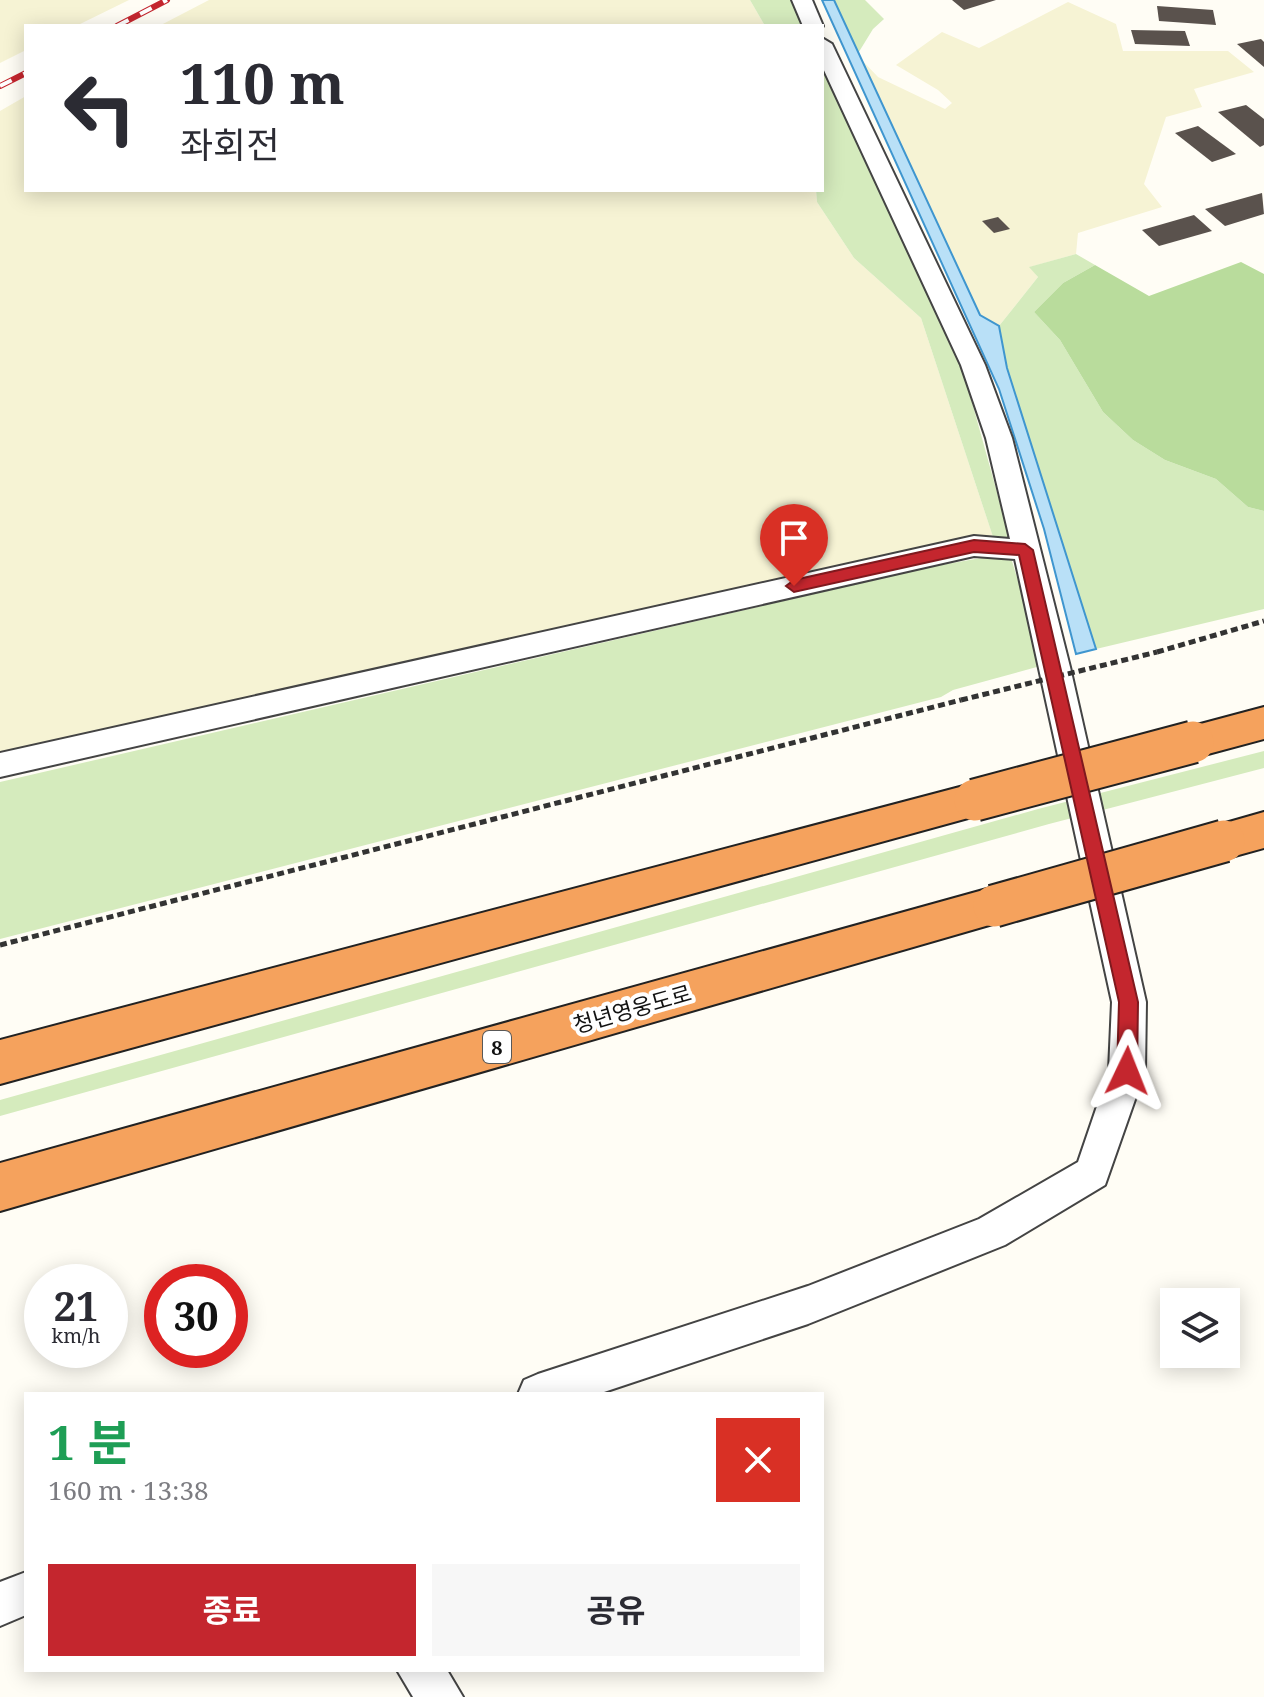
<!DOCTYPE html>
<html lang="ko">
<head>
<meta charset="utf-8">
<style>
  body { margin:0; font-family:"Noto Serif","Noto Sans KR",serif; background:#f7f7f7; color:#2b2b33; height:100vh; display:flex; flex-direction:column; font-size:30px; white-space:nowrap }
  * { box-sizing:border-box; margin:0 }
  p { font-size:26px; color:#7c7c81 }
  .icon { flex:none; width:44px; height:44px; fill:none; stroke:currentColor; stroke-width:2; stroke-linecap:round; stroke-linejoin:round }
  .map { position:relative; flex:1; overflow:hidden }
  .details { position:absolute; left:24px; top:1392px; width:800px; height:280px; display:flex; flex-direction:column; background:#fff; border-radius:0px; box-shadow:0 4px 20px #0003 }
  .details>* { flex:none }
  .banner { position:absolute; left:24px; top:24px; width:800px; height:168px; border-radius:0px; box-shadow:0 4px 20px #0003; background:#fff; color:#2b2b33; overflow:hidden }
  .controls { position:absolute; left:1160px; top:1288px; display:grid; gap:16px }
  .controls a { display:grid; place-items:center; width:80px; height:80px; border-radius:0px; background:#fff; box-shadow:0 4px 20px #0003; font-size:40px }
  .speed { position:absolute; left:24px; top:1264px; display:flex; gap:16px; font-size:40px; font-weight:700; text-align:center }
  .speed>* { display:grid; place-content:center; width:104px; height:104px; border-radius:50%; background:#fff; box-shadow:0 4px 20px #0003; line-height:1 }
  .speed small { font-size:20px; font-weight:400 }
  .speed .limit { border:12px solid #d22; background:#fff; color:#111 }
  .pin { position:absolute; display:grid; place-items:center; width:68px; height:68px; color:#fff; margin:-82px -34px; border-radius:50% 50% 50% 0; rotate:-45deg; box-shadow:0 0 8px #0007 }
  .pin .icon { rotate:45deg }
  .me { position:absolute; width:88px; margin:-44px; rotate:2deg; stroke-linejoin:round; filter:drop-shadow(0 0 6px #0008) }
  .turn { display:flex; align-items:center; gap:28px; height:168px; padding:0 24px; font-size:36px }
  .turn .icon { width:104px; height:104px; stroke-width:2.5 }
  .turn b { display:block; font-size:56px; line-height:68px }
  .round { display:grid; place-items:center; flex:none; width:84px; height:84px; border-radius:0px; background:#f7f7f7 }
  .head { display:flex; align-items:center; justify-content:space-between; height:136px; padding:0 24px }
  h1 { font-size:48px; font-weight:700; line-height:60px; color:#1e9e55 }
  .cta { display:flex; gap:16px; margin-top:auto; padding:16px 24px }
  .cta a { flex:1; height:92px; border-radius:0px; background:#c4262e; color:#fff; font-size:32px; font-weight:700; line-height:92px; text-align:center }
  .cta a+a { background:#f7f7f7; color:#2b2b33 }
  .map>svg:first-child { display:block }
  .farmland { fill:#f6f3d4 }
  .green { fill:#d5ebbd }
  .forest { fill:#b9dc9c }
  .water { fill:#b9e0f7; stroke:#3f96cf; stroke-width:2 }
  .building { fill:#5a524d }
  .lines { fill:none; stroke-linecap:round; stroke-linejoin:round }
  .street-casing { stroke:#444; stroke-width:4 }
  .highway-casing { stroke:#222; stroke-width:4 }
  .path { stroke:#333; stroke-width:5; stroke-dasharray:7 4; stroke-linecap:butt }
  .street { fill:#fff; fill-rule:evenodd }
  .highway { fill:#f5a25d; fill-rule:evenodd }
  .rail-casing { stroke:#c4262e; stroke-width:6 }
  .rail { stroke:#fff; stroke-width:4; stroke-dasharray:13; stroke-linecap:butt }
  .highway-bridge-casing { stroke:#222; stroke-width:45; stroke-linecap:butt }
  .path-bridge { stroke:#333; stroke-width:5; stroke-dasharray:7 4; stroke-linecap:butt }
  .highway-bridge { stroke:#f5a25d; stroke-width:41 }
  .route { fill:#c4262e; stroke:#7f191e; stroke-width:2 }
  .labels { text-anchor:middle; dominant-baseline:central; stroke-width:8; stroke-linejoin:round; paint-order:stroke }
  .shield { fill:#fff; stroke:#585858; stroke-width:2 }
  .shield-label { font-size:20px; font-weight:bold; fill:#111 }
  .street-label { font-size:22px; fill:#111; stroke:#fff }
</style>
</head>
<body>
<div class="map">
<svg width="1264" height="1697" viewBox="0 0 1264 1697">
  <rect width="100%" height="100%" fill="#fffdf5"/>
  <g class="farmland">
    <polygon points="0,0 129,0 76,26 26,26 26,50 0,63"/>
    <polygon points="209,0 750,0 765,26 159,26"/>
    <polygon points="1068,2 1116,24 1123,51 1228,51 1254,72 1194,89 1202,107 1166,117 1144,184 1162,207 1078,233 1076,254 1030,267 1038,277 999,326 980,315 857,55 878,77 945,109 952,103 938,90 896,65 942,32 979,48"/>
    <polygon points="26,96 26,190 816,190 817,202 854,258 921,318 994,540 0,758 0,111"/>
  </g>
  <g class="green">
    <polygon points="750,0 794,0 806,26 765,26"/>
    <polygon points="834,0 865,0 884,19 873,29 857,55"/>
    <polygon points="822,60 957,348 1011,543 994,540 921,318 854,258 817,202 816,190 822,190"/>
    <polygon points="1076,254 1095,265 1063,283 1034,312 1060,340 1103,412 1133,440 1165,460 1216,479 1248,507 1264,511 1264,609 1096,649 1007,368 999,326 1038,277 1029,267"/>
    <polygon points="992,556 1011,558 1044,665 953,690 941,697 0,939 0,782 930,567"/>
    <polygon points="1264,751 1264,768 1049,824 0,1116 0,1100 1038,809"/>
  </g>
  <polygon class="forest" points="1241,262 1264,274 1264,511 1248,507 1216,479 1165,460 1133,440 1103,412 1060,340 1034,312 1063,283 1095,265 1149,296"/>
  <polygon class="water" points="822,0 834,0 980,315 999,326 1007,368 1096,649 1076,654 1044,529 999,389"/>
  <g class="building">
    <polygon points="952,0 996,0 964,10"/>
    <polygon points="1157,6 1213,10 1216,25 1159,21"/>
    <polygon points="1131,30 1185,31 1190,46 1135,44"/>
    <polygon points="1261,39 1264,42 1264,67 1237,44"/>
    <polygon points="1246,105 1264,119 1264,145 1260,147 1218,112"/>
    <polygon points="1198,126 1236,154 1212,162 1175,133"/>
    <polygon points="1262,193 1264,214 1225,226 1205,209"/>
    <polygon points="1194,215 1212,231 1159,246 1142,230"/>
    <polygon points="998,217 1010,229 994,233 982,221"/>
  </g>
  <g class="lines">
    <defs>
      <g id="street">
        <polygon points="792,0 812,0 823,26 822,27 803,26"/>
        <polygon points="822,38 832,44 985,365 1012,438 1070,667 1146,1002 1145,1071 1105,1185 1005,1245 808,1324 598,1394 518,1394 524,1380 538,1374 808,1286 979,1219 1078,1162 1109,1071 1112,1002 1015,559 974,556 0,777 0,753 974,536 1010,539 986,438 961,365 822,66"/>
        <polygon points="26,1572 26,1615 0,1626 0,1582"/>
        <polygon points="397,1670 447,1670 463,1697 413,1697"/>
      </g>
      <g id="highway">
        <polygon points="1264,707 1264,739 1193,758 1178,754 1172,742 1178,730"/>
        <polygon points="975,783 990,788 997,800 990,812 0,1084 0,1040"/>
        <polygon points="1264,812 1264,848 1224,859 1208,854 1202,841 1208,828"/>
        <polygon points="994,887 1010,893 1017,906 1010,919 0,1211 0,1163"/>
      </g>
    </defs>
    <use href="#street" class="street-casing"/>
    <use href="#highway" class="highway-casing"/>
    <g class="path">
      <polyline points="1157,652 1264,621"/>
      <polyline points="0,945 961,700"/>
    </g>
    <use href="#street" class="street"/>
    <use href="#highway" class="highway"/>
    <defs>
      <g id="rail">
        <polyline points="117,26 167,0"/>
        <polyline points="0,86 26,73"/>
      </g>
    </defs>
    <use href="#rail" class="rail-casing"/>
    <use href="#rail" class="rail"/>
    <defs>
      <g id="highway-bridge">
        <polyline points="975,800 1193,742"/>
        <polyline points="994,906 1224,841"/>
      </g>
    </defs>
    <use href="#highway-bridge" class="highway-bridge-casing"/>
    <polyline class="path-bridge" points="961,700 1157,652"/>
    <use href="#highway-bridge" class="highway-bridge"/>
  </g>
  <polygon class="route" points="974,540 1025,544 1033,550 1138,1002 1137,1071 1127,1080 1117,1071 1119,1002 1019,555 974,552 794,592 786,586 794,580"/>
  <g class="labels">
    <rect class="shield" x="483" y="1031" width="28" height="32" rx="6"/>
    <g class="shield-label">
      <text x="497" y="1047">8</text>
    </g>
    <g class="street-label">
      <text transform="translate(632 1008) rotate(-16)">청년영웅도로</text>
    </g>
  </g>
</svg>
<div class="controls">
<a><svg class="icon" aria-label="layers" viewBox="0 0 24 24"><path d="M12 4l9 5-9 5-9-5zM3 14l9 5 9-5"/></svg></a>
</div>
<div class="speed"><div>21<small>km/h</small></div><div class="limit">30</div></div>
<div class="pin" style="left:794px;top:586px;background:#d93025"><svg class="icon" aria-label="arrive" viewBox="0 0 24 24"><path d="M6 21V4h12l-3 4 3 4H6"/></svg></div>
<svg class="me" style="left:1127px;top:1071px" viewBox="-20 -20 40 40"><path d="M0-17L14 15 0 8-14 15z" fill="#c4262e" stroke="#fff" stroke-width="4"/></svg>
<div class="banner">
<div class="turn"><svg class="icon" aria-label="left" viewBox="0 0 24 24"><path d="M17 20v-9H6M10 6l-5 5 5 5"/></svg><div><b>110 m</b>좌회전</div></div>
</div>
<section class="details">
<div class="head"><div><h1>1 분</h1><p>160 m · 13:38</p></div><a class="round" style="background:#d93025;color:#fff"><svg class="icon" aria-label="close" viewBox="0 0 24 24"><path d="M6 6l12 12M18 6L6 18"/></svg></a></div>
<div class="cta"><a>종료</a><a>공유</a></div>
</section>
</div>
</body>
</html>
